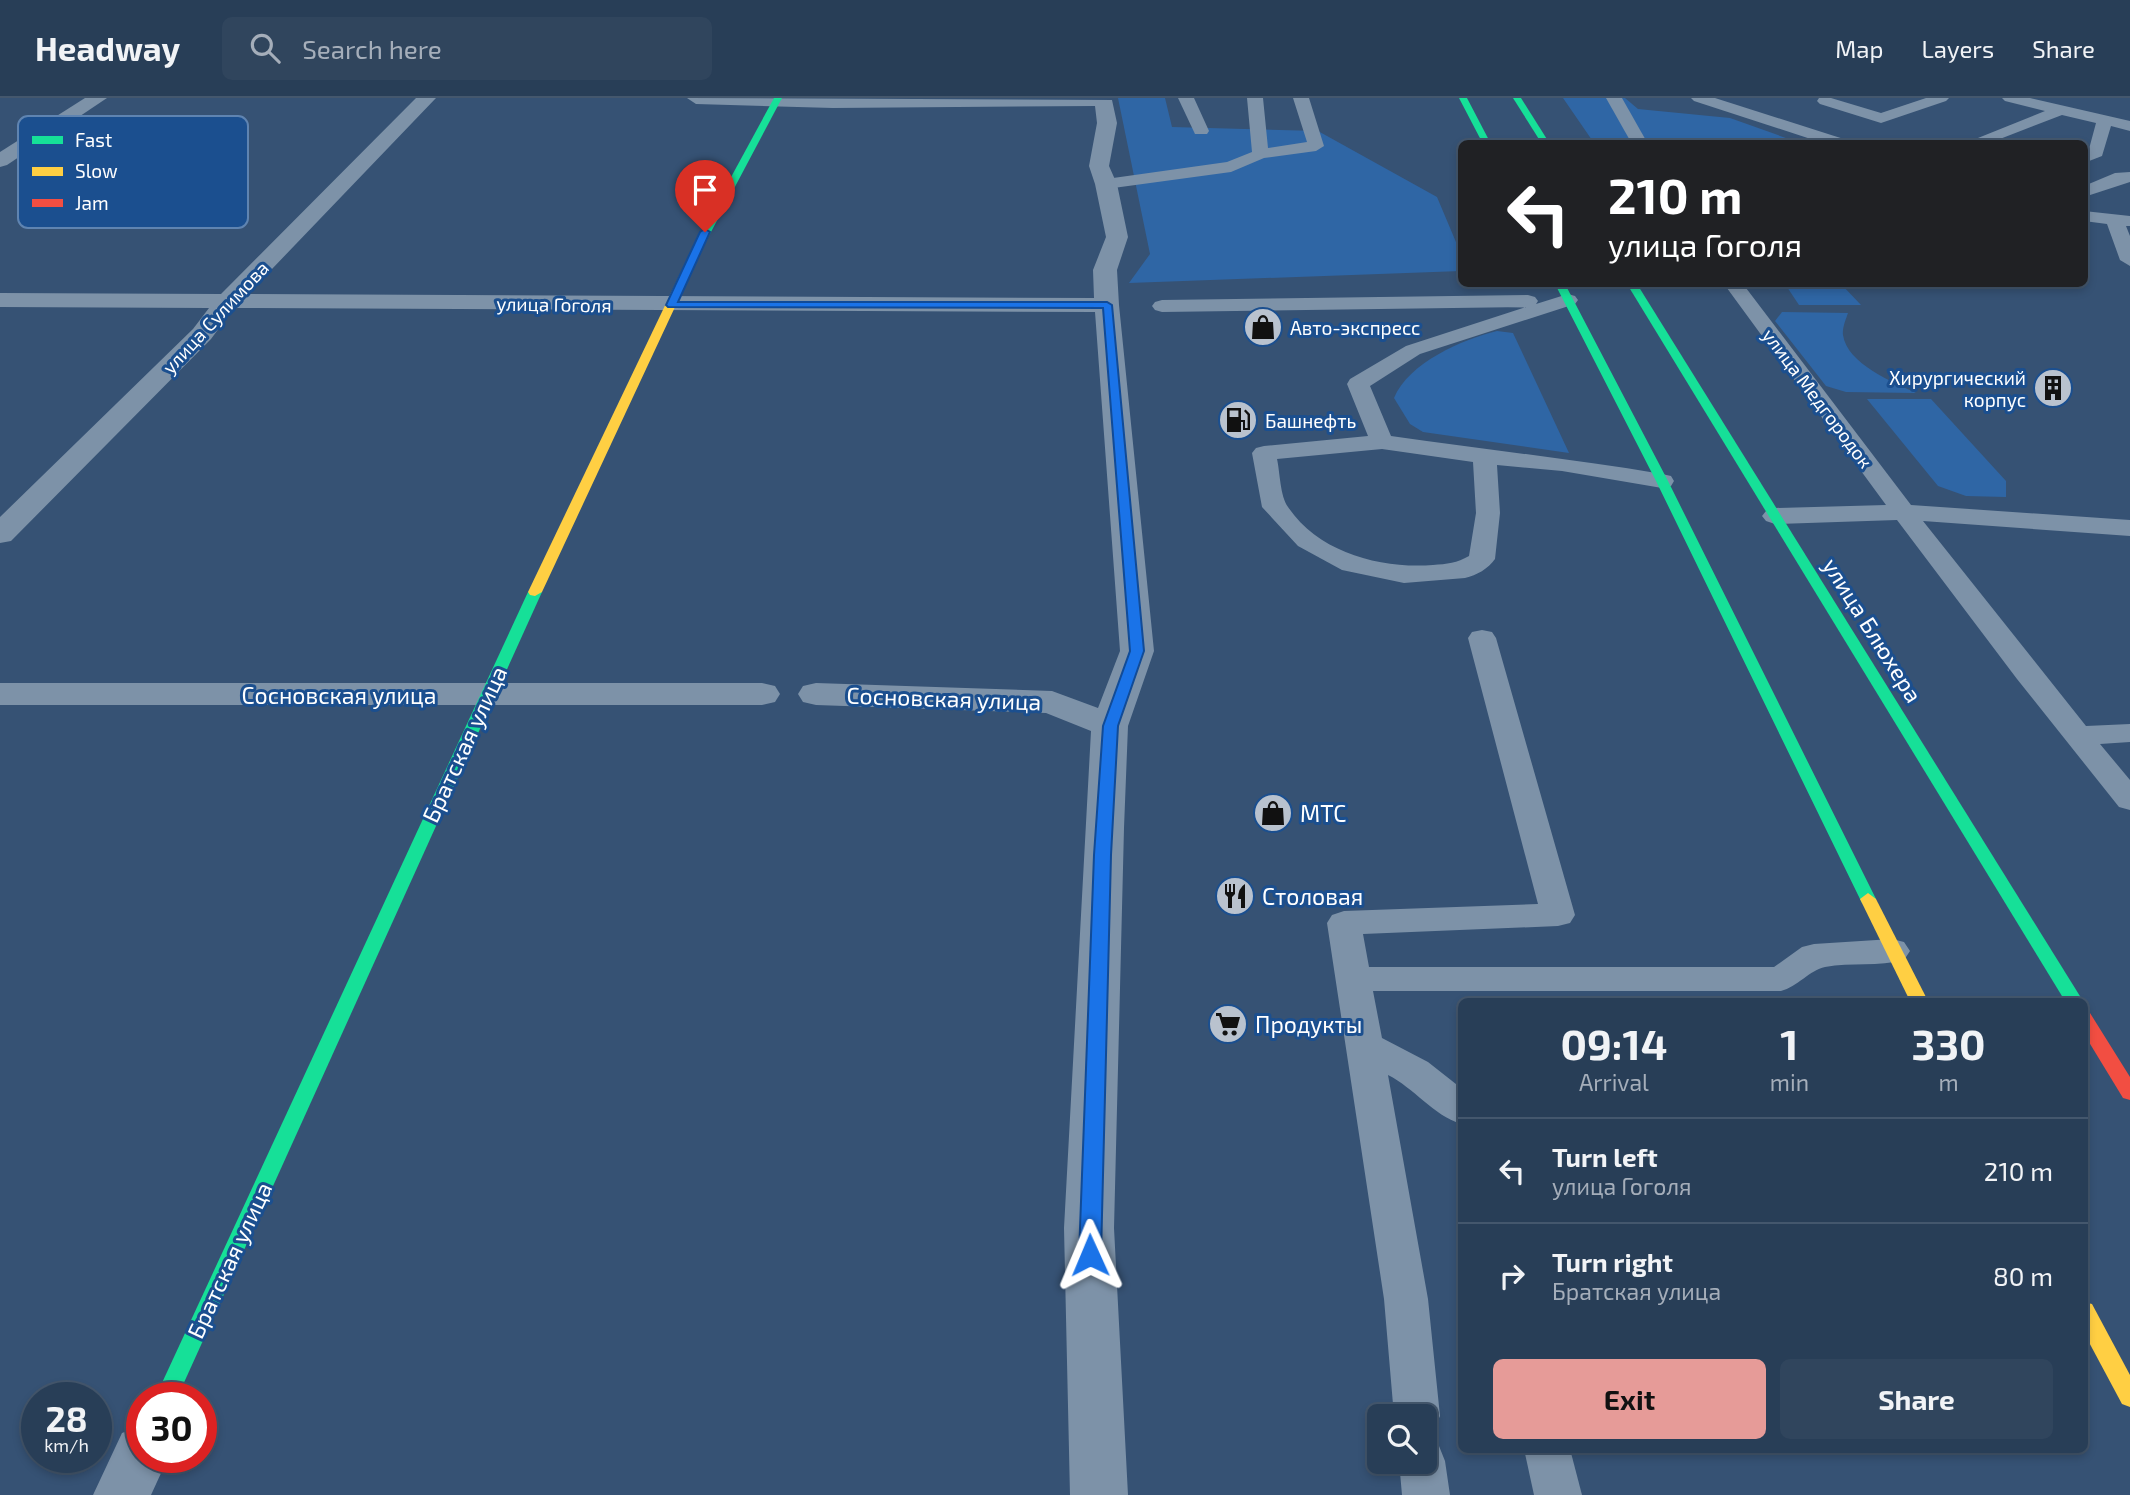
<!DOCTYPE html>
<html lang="en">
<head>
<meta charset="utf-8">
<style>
  body { margin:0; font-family:"Exo 2",sans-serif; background:#30455d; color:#f1f3f6; height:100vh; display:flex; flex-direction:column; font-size:26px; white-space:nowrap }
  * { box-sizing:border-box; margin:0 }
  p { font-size:23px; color:#a5aeba }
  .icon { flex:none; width:38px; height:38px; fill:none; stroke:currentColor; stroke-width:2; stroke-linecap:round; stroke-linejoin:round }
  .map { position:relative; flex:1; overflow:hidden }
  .panel { position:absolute; left:1458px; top:900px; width:630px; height:455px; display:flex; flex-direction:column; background:#283e57; border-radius:10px; box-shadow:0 4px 10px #0003,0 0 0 2px #44576d }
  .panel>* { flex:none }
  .top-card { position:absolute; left:1458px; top:42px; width:630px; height:147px; border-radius:10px; box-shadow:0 4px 10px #0003,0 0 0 2px #44576d; background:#202124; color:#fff; overflow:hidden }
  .tools { position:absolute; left:1367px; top:1306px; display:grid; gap:14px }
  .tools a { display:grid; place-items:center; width:70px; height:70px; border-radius:10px; background:#283e57; box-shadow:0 4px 10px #0003,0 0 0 2px #44576d; font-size:35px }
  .speed { position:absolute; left:21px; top:1284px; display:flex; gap:14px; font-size:35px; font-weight:700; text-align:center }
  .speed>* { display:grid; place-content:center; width:91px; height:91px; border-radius:50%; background:#283e57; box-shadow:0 4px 10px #0003,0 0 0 2px #44576d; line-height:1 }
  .speed small { font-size:18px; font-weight:400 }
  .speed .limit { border:10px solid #d22; background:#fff; color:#111 }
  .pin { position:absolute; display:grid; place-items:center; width:60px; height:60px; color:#fff; margin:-72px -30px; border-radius:50% 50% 50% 0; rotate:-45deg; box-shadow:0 0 7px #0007 }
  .pin .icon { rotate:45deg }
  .me { position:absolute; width:77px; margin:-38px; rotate:359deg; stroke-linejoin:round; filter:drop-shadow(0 0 5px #0008) }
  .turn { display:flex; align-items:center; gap:24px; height:147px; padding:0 35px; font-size:32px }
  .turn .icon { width:91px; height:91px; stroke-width:2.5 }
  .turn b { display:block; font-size:49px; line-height:60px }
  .eta { display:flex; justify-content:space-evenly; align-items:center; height:119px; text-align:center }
  .eta b { font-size:42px; font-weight:700; line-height:49px }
  .button { display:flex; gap:14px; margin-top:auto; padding:14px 35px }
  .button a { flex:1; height:80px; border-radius:10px; background:#e69b98; color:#111; font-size:28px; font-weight:700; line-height:80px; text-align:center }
  .button a+a { background:#30455d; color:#f1f3f6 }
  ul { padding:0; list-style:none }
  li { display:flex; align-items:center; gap:21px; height:105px; padding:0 35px; border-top:2px solid #44576d }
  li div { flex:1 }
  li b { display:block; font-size:26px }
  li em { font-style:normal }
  header { display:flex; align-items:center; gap:42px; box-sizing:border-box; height:98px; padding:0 35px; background:#283e57; border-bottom:2px solid #44576d }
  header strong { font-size:33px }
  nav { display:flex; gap:38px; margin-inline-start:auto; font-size:24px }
  .search { width:490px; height:63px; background:#30455d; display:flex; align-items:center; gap:18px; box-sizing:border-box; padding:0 24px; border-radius:10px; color:#a5aeba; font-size:26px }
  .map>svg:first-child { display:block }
  .green { fill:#2f66a5 }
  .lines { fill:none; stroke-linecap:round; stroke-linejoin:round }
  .lane { fill:#7d92a8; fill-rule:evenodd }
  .street { fill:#7d92a8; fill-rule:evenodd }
  .fast { fill:#16e098; fill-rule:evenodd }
  .slow { fill:#ffcf43; fill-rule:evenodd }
  .jam { fill:#f24e42; fill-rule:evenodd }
  .route { fill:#1a73e8; stroke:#114b97; stroke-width:2 }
  .labels { text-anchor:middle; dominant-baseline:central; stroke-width:6; stroke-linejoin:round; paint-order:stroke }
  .far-street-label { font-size:19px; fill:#fff; stroke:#1b4f8f }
  .far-poi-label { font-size:19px; fill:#fff; stroke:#1b4f8f; text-anchor:start }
  .street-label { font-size:23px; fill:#fff; stroke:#1b4f8f }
  .poi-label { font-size:23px; fill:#fff; stroke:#1b4f8f; text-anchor:start }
  .key { fill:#1b4f8f; stroke:#5f84b1; stroke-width:2 }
  .key-label { font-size:19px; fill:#fff }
</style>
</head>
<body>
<header>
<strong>Headway</strong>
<div class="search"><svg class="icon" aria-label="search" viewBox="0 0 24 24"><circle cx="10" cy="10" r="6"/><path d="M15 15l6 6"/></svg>Search here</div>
<nav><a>Map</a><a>Layers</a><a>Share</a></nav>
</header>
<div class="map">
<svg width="2130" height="1397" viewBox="0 0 2130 1397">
  <rect width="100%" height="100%" fill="#365274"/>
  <g class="green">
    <polygon points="1118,0 1165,0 1172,29 1318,33 1437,99 1461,156 1461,173 1129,185 1150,156"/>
    <polygon points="1563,0 1625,0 1638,11 1730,20 1800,45 1594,45"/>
    <polygon points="1785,186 1841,186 1861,207 1799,207"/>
    <path d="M1782,214L1848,215C1846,221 1842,230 1843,237C1847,266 1893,284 1916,295L1846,294L1826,288L1775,223Z"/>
    <path d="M1497,233L1513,235L1569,355L1423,334L1410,326L1394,300C1408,265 1463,241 1497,233Z"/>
    <polygon points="1867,301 1931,301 2006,383 2006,399 1966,398 1938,388"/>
  </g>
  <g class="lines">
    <g class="lane">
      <polygon points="1178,0 1194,0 1209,33 1207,36 1195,36"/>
      <polygon points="1247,0 1263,0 1268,50 1307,44 1293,0 1309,0 1324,48 1316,53 1264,60 1231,74 1106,91 1097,86 1106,81 1227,64 1252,54"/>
      <polygon points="1606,0 1622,0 1648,46 1632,46"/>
      <polygon points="1691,0 1715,0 1850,43 1852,46 1826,46 1694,3"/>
      <polygon points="1819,0 1831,0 1881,15 1926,0 1949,0 1946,3 1881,25 1820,6 1817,3"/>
      <polygon points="2002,0 2030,0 2130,23 2130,33 2111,28 2102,58 2084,65 2084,53 2089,51 2096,25 2062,17 1987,46 1963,46 2045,13 2005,3"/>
      <polygon points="2130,74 2130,84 2084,99 2084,88 2115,75"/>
      <polygon points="2084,113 2130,118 2130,128 2126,128 2130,138 2130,168 2120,162 2107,126 2084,123"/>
      <polygon points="1724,186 1743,186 1911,407 2130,422 2130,438 1923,423 2086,628 2130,626 2130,644 2100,646 2130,682 2130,712 2119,709 2017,581 1897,422 1775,426 1766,423 1762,418 1766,413 1775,410 1886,407"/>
      <path d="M1568,196L1575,198L1578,202L1575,206L1420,256L1370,288L1391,338C1482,351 1572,361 1662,376L1671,378L1674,383L1671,388L1662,390L1562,373L1497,367L1500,415L1495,461C1488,471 1477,477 1465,480L1404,485L1342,472L1298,448L1262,409L1252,355L1256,350L1264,348L1368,338L1347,286L1350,281L1406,248L1526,209L1162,214L1155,212L1152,208L1155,204L1162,202L1528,197L1535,199L1538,203L1536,206ZM1382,351L1473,364L1476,415L1469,458C1457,465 1447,466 1433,467C1381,471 1319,455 1288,409C1280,398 1280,374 1277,361Z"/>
      <path d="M1482,532L1492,534L1496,540L1575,817L1570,825L1558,828L1363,836L1369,869H1774L1802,849L1814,846L1892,841L1904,844L1910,853L1904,862C1879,869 1851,864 1825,869C1810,872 1797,889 1781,893H1373L1382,940L1428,964L1461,990V1026C1433,1017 1414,990 1388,977L1428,1201L1440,1318L1433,1333L1424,1336V1318H1394L1384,1201L1327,825L1332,817L1344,813L1538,806L1468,540L1472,534Z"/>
      <polygon points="1424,1342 1439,1348 1445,1363 1450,1397 1402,1397 1399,1363 1424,1363"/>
      <polygon points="1524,1351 1570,1351 1582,1397 1534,1397"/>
    </g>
    <g class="street">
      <polygon points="85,0 107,0 7,67 0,69 0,54"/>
      <polygon points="416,0 436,0 248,196 1094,200 1093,172 1106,139 1095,86 1089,68 1097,25 1095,8 833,10 696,6 687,0 1112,2 1117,25 1109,68 1117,86 1128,139 1117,172 1119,207 1154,553 1128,628 1124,730 1114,1130 1128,1397 1070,1397 1064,1130 1091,633 1046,615 816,607 803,604 798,596 803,588 816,585 1052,593 1098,610 1120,553 1095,214 234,210 211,241 11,443 0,445 0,419 193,231 209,210 0,209 0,195 221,196"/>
      <polygon points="0,585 762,585 775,588 780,596 775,604 762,607 0,607"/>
      <polygon points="142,1327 142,1360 168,1360 151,1397 93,1397 122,1335"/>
    </g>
    <g class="fast">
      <polygon points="774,0 782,0 703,149 695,151 693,149"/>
      <polygon points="1459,0 1467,0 1491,46 1483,46"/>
      <polygon points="1513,0 1521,0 1550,46 1542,46"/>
      <polygon points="1555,186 1565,186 1668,383 1876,801 1874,805 1862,805 1860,801 1656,383"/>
      <polygon points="1627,186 1637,186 2083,903 2065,903"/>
      <polygon points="535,490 542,494 177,1300 155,1300 528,494"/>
    </g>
    <g class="slow">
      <polygon points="698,146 703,149 542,494 535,498 530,497 528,494 693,149"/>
      <polygon points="1868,795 1876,801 1928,903 1910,903 1860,801"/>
      <polygon points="2084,1204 2092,1206 2130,1277 2130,1309 2122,1306 2084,1235"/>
    </g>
    <polygon class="jam" points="2084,914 2090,915 2130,979 2130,1002 2123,1000 2084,936"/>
  </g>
  <polygon class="route" points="705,131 710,134 678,204 1107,204 1112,207 1144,553 1118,628 1111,757 1101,1157 1097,1163 1090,1165 1082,1163 1079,1157 1094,757 1103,628 1130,553 1103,210 668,209 666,207 700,134"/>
  <defs>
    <symbol id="shop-disc" viewBox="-11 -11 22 22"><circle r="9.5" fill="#b9c2ce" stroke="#1b4f8f"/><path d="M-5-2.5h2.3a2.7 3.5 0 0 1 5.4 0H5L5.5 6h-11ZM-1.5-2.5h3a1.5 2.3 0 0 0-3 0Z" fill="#111"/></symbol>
    <symbol id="building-disc" viewBox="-11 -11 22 22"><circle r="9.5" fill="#b9c2ce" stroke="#1b4f8f"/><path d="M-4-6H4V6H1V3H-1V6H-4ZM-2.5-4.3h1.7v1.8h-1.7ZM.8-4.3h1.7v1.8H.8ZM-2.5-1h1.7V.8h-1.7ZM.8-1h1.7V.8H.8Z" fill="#111"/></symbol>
    <symbol id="fuel-disc" viewBox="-11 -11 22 22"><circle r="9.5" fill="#b9c2ce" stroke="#1b4f8f"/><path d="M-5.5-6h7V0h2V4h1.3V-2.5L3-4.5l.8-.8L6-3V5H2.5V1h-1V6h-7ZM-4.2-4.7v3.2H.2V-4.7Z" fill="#111"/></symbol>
    <symbol id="restaurant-disc" viewBox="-11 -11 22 22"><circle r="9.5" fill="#b9c2ce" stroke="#1b4f8f"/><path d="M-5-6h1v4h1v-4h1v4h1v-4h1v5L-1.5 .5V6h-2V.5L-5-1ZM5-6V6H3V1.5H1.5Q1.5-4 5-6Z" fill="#111"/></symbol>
    <symbol id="supermarket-disc" viewBox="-11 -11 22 22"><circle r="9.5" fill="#b9c2ce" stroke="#1b4f8f"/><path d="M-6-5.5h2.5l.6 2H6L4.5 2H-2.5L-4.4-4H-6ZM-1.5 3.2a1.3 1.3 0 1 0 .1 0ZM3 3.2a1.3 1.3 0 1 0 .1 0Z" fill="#111"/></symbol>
  </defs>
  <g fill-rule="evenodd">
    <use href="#shop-disc" x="1241" y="207" width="44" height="44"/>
    <use href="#building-disc" x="2031" y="268" width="44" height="44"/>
    <use href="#fuel-disc" x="1216" y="300" width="44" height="44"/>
    <use href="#shop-disc" x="1251" y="693" width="44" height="44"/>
    <use href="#restaurant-disc" x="1213" y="776" width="44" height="44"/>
    <use href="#supermarket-disc" x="1206" y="904" width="44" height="44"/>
  </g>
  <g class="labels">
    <g class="far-street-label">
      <text transform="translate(554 206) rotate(1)">улица Гоголя</text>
      <text transform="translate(215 219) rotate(-47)">улица Сулимова</text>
      <text transform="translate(1818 300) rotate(53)">улица Медгородок</text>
    </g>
    <g class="far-poi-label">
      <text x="1290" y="229">Авто-экспресс</text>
      <text x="2026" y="279" text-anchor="end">Хирургический<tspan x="2026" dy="22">корпус</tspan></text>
      <text x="1265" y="322">Башнефть</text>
    </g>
    <g class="street-label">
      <text transform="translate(1873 532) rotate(58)">улица Блюхера</text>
      <text x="339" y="597">Сосновская улица</text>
      <text transform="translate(944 600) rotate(2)">Сосновская улица</text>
      <text transform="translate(464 646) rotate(-65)">Братская улица</text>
      <text transform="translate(229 1162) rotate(-65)">Братская улица</text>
    </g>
    <g class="poi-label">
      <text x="1300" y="715">МТС</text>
      <text x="1262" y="798">Столовая</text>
      <text x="1255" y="926">Продукты</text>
    </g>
  </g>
  <rect x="18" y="18" width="230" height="112" rx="10" class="key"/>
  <rect x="32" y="38" width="31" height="8" fill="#16e098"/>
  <rect x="32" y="69" width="31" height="9" fill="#ffcf43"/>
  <rect x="32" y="101" width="31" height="8" fill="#f24e42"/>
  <g class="key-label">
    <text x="75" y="49">Fast</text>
    <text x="75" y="80">Slow</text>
    <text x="75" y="112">Jam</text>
  </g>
</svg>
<div class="tools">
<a><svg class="icon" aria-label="search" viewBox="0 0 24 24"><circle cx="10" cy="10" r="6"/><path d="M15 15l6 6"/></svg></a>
</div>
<div class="speed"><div>28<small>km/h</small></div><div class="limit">30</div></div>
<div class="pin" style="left:705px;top:134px;background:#d93025"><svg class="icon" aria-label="arrive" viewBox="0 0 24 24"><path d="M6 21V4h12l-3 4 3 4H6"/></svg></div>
<svg class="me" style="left:1090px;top:1157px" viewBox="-20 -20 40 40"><path d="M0-17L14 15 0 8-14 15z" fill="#1a73e8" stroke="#fff" stroke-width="4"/></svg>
<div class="top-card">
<div class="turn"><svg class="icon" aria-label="left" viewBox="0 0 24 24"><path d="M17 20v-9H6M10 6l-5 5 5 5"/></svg><div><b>210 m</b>улица Гоголя</div></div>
</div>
<section class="panel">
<div class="eta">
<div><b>09:14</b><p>Arrival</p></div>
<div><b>1</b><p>min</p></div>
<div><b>330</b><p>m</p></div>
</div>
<ul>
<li><svg class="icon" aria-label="left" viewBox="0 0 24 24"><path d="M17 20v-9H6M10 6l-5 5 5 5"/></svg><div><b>Turn left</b><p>улица Гоголя</p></div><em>210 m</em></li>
<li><svg class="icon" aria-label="right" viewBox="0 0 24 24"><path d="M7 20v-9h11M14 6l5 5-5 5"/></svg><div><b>Turn right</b><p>Братская улица</p></div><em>80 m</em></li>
</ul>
<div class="button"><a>Exit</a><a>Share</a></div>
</section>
</div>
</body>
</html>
